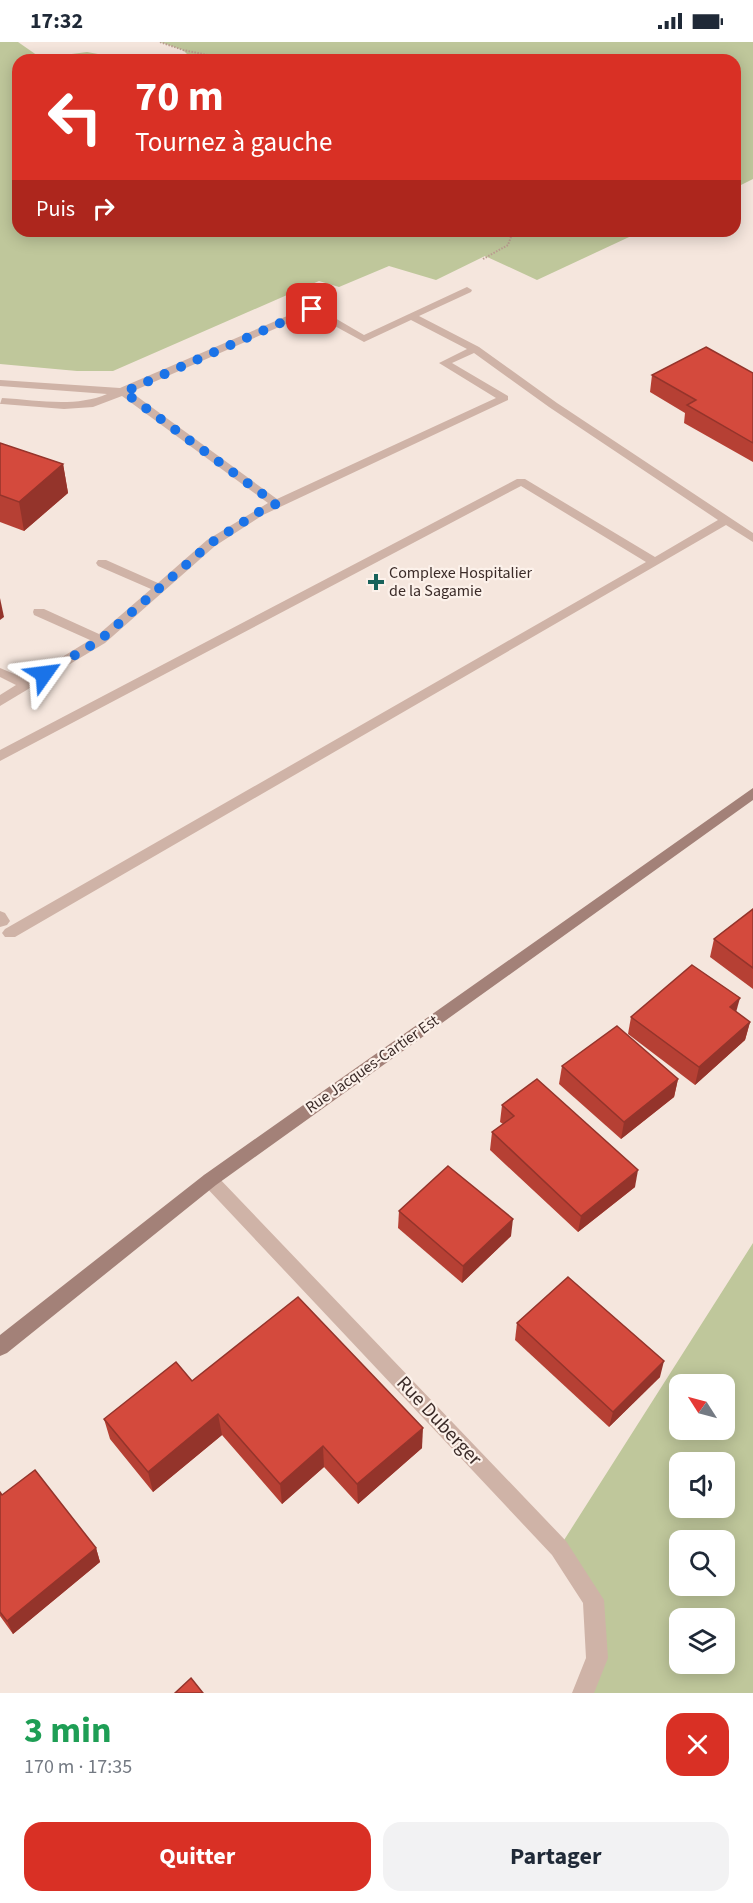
<!DOCTYPE html>
<html lang="fr">
<head>
<meta charset="utf-8">
<style>
  body { margin:0; font-family:"Source Sans 3",sans-serif; background:#f2f2f3; color:#1f2937; height:100vh; display:flex; flex-direction:column; font-size:22px; white-space:nowrap }
  * { box-sizing:border-box; margin:0 }
  p { font-size:20px; color:#747a83 }
  .icon { flex:none; width:33px; height:33px; fill:none; stroke:currentColor; stroke-width:2; stroke-linecap:round; stroke-linejoin:round }
  .map { position:relative; height:1651px; overflow:hidden }
  .details { display:flex; flex-direction:column; background:#fff; flex:1 }
  .details>* { flex:none }
  .top-card { position:absolute; left:12px; top:12px; width:729px; height:183px; border-radius:18px; box-shadow:0 3px 15px #0003; background:#d93025; color:#fff; overflow:hidden }
  .needle { width:39px; rotate:306deg }
  .tools { position:absolute; left:669px; top:1332px; display:grid; gap:12px }
  .tools a { display:grid; place-items:center; width:66px; height:66px; border-radius:12px; background:#fff; box-shadow:0 3px 15px #0003; font-size:30px }
  .pin { position:absolute; display:grid; place-items:center; width:51px; height:51px; color:#fff; margin:-26px; border-radius:12px; box-shadow:0 3px 9px #0006 }
  .me { position:absolute; width:66px; margin:-33px; rotate:59deg; stroke-linejoin:round; filter:drop-shadow(0 0 4px #0008) }
  .turn { display:flex; align-items:center; gap:21px; height:126px; padding:0 24px; font-size:27px }
  .turn .icon { width:78px; height:78px; stroke-width:2.5 }
  .turn b { display:block; font-size:42px; line-height:51px }
  .then { display:flex; align-items:center; height:57px; padding:0 24px; background:#0003; gap:12px; font-size:22px }
  .round { display:grid; place-items:center; flex:none; width:63px; height:63px; border-radius:18px; background:#f2f2f3 }
  .summary { display:flex; align-items:center; justify-content:space-between; height:102px; padding:0 24px }
  h1 { font-size:36px; font-weight:700; line-height:45px; color:#1e9e55 }
  .button { display:flex; gap:12px; margin-top:auto; padding:12px 24px }
  .button a { flex:1; height:69px; border-radius:18px; background:#d93025; color:#fff; font-size:24px; font-weight:700; line-height:69px; text-align:center }
  .button a+a { background:#f2f2f3; color:#1f2937 }
  .status { display:flex; justify-content:space-between; align-items:center; height:42px; padding:0 30px; background:#fff; direction:ltr }
  .status svg { height:16px; fill:currentColor }
  .map>svg:first-child { display:block }
  .green { fill:#bfc79b; fill-rule:evenodd }
  .lines { fill:none; stroke-linecap:round; stroke-linejoin:round }
  .path { stroke:#bb9d91; stroke-width:2; stroke-dasharray:1.5 1.5; stroke-linecap:butt }
  .service { fill:#cfb3a7; fill-rule:evenodd }
  .minor { fill:#cfb3a7; fill-rule:evenodd }
  .secondary { fill:#a38178; fill-rule:evenodd }
  .wall { fill:#b64034 }
  .shaded-wall { fill:#94342b }
  .building { fill:#d44a3d; stroke:#94342b; stroke-width:1.5 }
  .route { stroke:#1a73e8; stroke-width:10; stroke-dasharray:0 18 }
  .poi-dot { fill:#18625b; stroke:#fcf1ea; stroke-width:2 }
  .labels { text-anchor:middle; dominant-baseline:central; stroke-width:4.5; stroke-linejoin:round; paint-order:stroke }
  .poi-label { font-size:16px; fill:#3b2b28; stroke:#fcf1ea; text-anchor:start }
  .street-label { font-size:16px; fill:#3b2b28; stroke:#fcf1ea }
  .near-street-label { font-size:20px; fill:#3b2b28; stroke:#fcf1ea }
</style>
</head>
<body>
<div class="status"><b>17:32</b><svg viewBox="0 0 49 12"><path d="M0 12V9h3v3zM5 12V6h3v6zM10 12V3h3v9zM15 12V0h3v12zM26 1h20v11H26zM47 4h2v5h-2z"/></svg></div>
<div class="map">
<svg width="753" height="1651" viewBox="0 0 753 1651">
  <rect width="100%" height="100%" fill="#f5e6dd"/>
  <g class="green">
    <polygon points="0,0 18,0 41,16 87,10 131,18 18,18 18,189 642,189 537,238 485,214 436,238 389,224 339,245 319,239 113,329 77,329 0,322"/>
    <polygon points="160,0 753,0 753,137 735,146 735,18 179,18 190,15 183,8"/>
    <path d="M753,1201V1651H583L593,1558L559,1506ZM680,1342H724V1388H680ZM680,1420H724V1466H680ZM680,1498H724V1544H680ZM680,1576H724V1622H680Z"/>
  </g>
  <g class="lines">
    <g class="path">
      <polyline points="160,0 183,8 232,18"/>
      <polyline points="483,217 508,203 513,189"/>
    </g>
    <g class="service">
      <path d="M467,245L472,248L471,250L419,274L479,305L557,361L753,491V500L726,483L15,895H5L2,891L5,887L646,520L521,444L0,719V708L517,437H525L655,515L718,478L549,365L474,311L452,321L508,354V358L263,473L215,504L105,601L0,664V653L16,643L0,635V626L26,637L90,598L34,573L33,570L34,567H44L99,592L151,547L98,524L96,521L98,518H106L158,541L207,498L268,461L122,354L93,365L64,367L2,362H0L2,356C37,358 74,366 107,352L0,344V338L120,346L308,265H316L364,293ZM311,271L364,300L411,278L467,307L439,321L496,356L277,457L131,350Z"/>
      <polygon points="0,869 5,871 10,879 7,883 0,885"/>
    </g>
    <polygon class="minor" points="210,1130 216,1133 566,1499 604,1558 608,1616 594,1651 572,1651 586,1616 583,1561 552,1513 204,1143 201,1138 204,1133"/>
    <polygon class="secondary" points="753,746 753,758 216,1143 7,1311 0,1314 0,1293 204,1133"/>
  </g>
  <g class="wall">
    <polygon points="753,331 753,420 684,381 685,371 650,350 652,333"/>
    <polygon points="0,401 63,422 68,451 24,489 0,480"/>
    <polygon points="753,867 753,947 710,915 714,897"/>
    <polygon points="736,970 750,980 745,998 695,1043 628,992 631,975"/>
    <polygon points="562,1024 678,1037 674,1055 621,1097 559,1042"/>
    <polygon points="502,1063 635,1145 578,1190 490,1108 492,1090 503,1082 500,1080"/>
    <polygon points="399,1169 511,1194 462,1241 398,1186"/>
    <polygon points="517,1281 660,1335 609,1385 515,1298"/>
    <polygon points="192,1339 422,1406 358,1462 324,1425 282,1462 222,1393 153,1450 110,1397 104,1377"/>
    <polygon points="0,1450 2,1453 96,1506 100,1520 13,1592 0,1574"/>
  </g>
  <g class="shaded-wall">
    <polygon points="63,422 68,451 24,489 19,460"/>
    <polygon points="0,556 4,575 0,578"/>
    <polygon points="740,956 735,974 730,965"/>
    <polygon points="750,980 745,998 695,1043 699,1025"/>
    <polygon points="678,1037 674,1055 621,1097 624,1080"/>
    <polygon points="638,1128 635,1145 578,1190 581,1174"/>
    <polygon points="513,1177 511,1194 462,1241 463,1224"/>
    <polygon points="664,1319 660,1335 609,1385 613,1370"/>
    <polygon points="218,1372 222,1393 153,1450 148,1430"/>
    <polygon points="423,1386 422,1406 358,1462 357,1442"/>
    <polygon points="323,1404 324,1425 282,1462 280,1442"/>
    <polygon points="96,1506 100,1520 13,1592 7,1579"/>
  </g>
  <g class="building">
    <polygon points="706,305 753,331 753,401 687,363 696,358 652,333"/>
    <polygon points="0,401 63,422 19,460 0,453"/>
    <polygon points="753,867 753,926 714,897"/>
    <polygon points="692,923 740,956 730,965 750,980 699,1025 631,975"/>
    <polygon points="617,984 678,1037 624,1080 562,1024"/>
    <polygon points="537,1037 638,1128 581,1174 492,1090 514,1074 502,1063"/>
    <polygon points="448,1124 513,1177 463,1224 399,1169"/>
    <polygon points="568,1235 664,1319 613,1370 517,1281"/>
    <polygon points="298,1255 423,1386 357,1442 323,1404 280,1442 218,1372 148,1430 104,1377 176,1320 192,1339"/>
    <polygon points="35,1428 96,1506 7,1579 0,1570 0,1450 2,1453"/>
    <polygon points="191,1636 203,1651 175,1651"/>
  </g>
  <g class="lines">
    <polyline class="route" points="44,632 100,598 211,501 259,470 276,462 124,350 312,267"/>
  </g>
  <path class="poi-dot" d="M373 531h6v6h6v6h-6v6h-6v-6h-6v-6h6z"/>
  <g class="labels">
    <g class="poi-label">
      <text x="389" y="531">Complexe Hospitalier<tspan x="389" dy="18">de la Sagamie</tspan></text>
    </g>
    <g class="street-label">
      <text transform="translate(372 1022) rotate(-35)">Rue Jacques-Cartier Est</text>
    </g>
    <g class="near-street-label">
      <text transform="translate(439 1379) rotate(47)">Rue Duberger</text>
    </g>
  </g>
</svg>
<div class="tools">
<a><svg class="needle" viewBox="-14 -14 28 28"><path d="M0-13l5 13h-10z" fill="#e53935"/><path d="M0 13l5-13h-10z" fill="#747a83"/></svg></a>
<a><svg class="icon" aria-label="sound" viewBox="0 0 24 24"><path d="M4 9h4l5-4v14l-5-4H4zM17 9q2 3 0 6"/></svg></a>
<a><svg class="icon" aria-label="search" viewBox="0 0 24 24"><circle cx="10" cy="10" r="6"/><path d="M15 15l6 6"/></svg></a>
<a><svg class="icon" aria-label="layers" viewBox="0 0 24 24"><path d="M12 4l9 5-9 5-9-5zM3 14l9 5 9-5"/></svg></a>
</div>
<div class="pin" style="left:312px;top:267px;background:#d93025"><svg class="icon" aria-label="arrive" viewBox="0 0 24 24"><path d="M6 21V4h12l-3 4 3 4H6"/></svg></div>
<svg class="me" style="left:44px;top:632px" viewBox="-20 -20 40 40"><path d="M0-17L14 15 0 8-14 15z" fill="#1a73e8" stroke="#fff" stroke-width="4"/></svg>
<div class="top-card">
<div class="turn"><svg class="icon" aria-label="left" viewBox="0 0 24 24"><path d="M17 20v-9H6M10 6l-5 5 5 5"/></svg><div><b>70 m</b>Tournez à gauche</div></div>
<div class="then">Puis<svg class="icon" aria-label="right" viewBox="0 0 24 24"><path d="M7 20v-9h11M14 6l5 5-5 5"/></svg></div>
</div>
</div>
<section class="details">
<div class="summary"><div><h1>3 min</h1><p>170 m · 17:35</p></div><a class="round" style="background:#d93025;color:#fff"><svg class="icon" aria-label="close" viewBox="0 0 24 24"><path d="M6 6l12 12M18 6L6 18"/></svg></a></div>
<div class="button"><a>Quitter</a><a>Partager</a></div>
</section>
</body>
</html>
